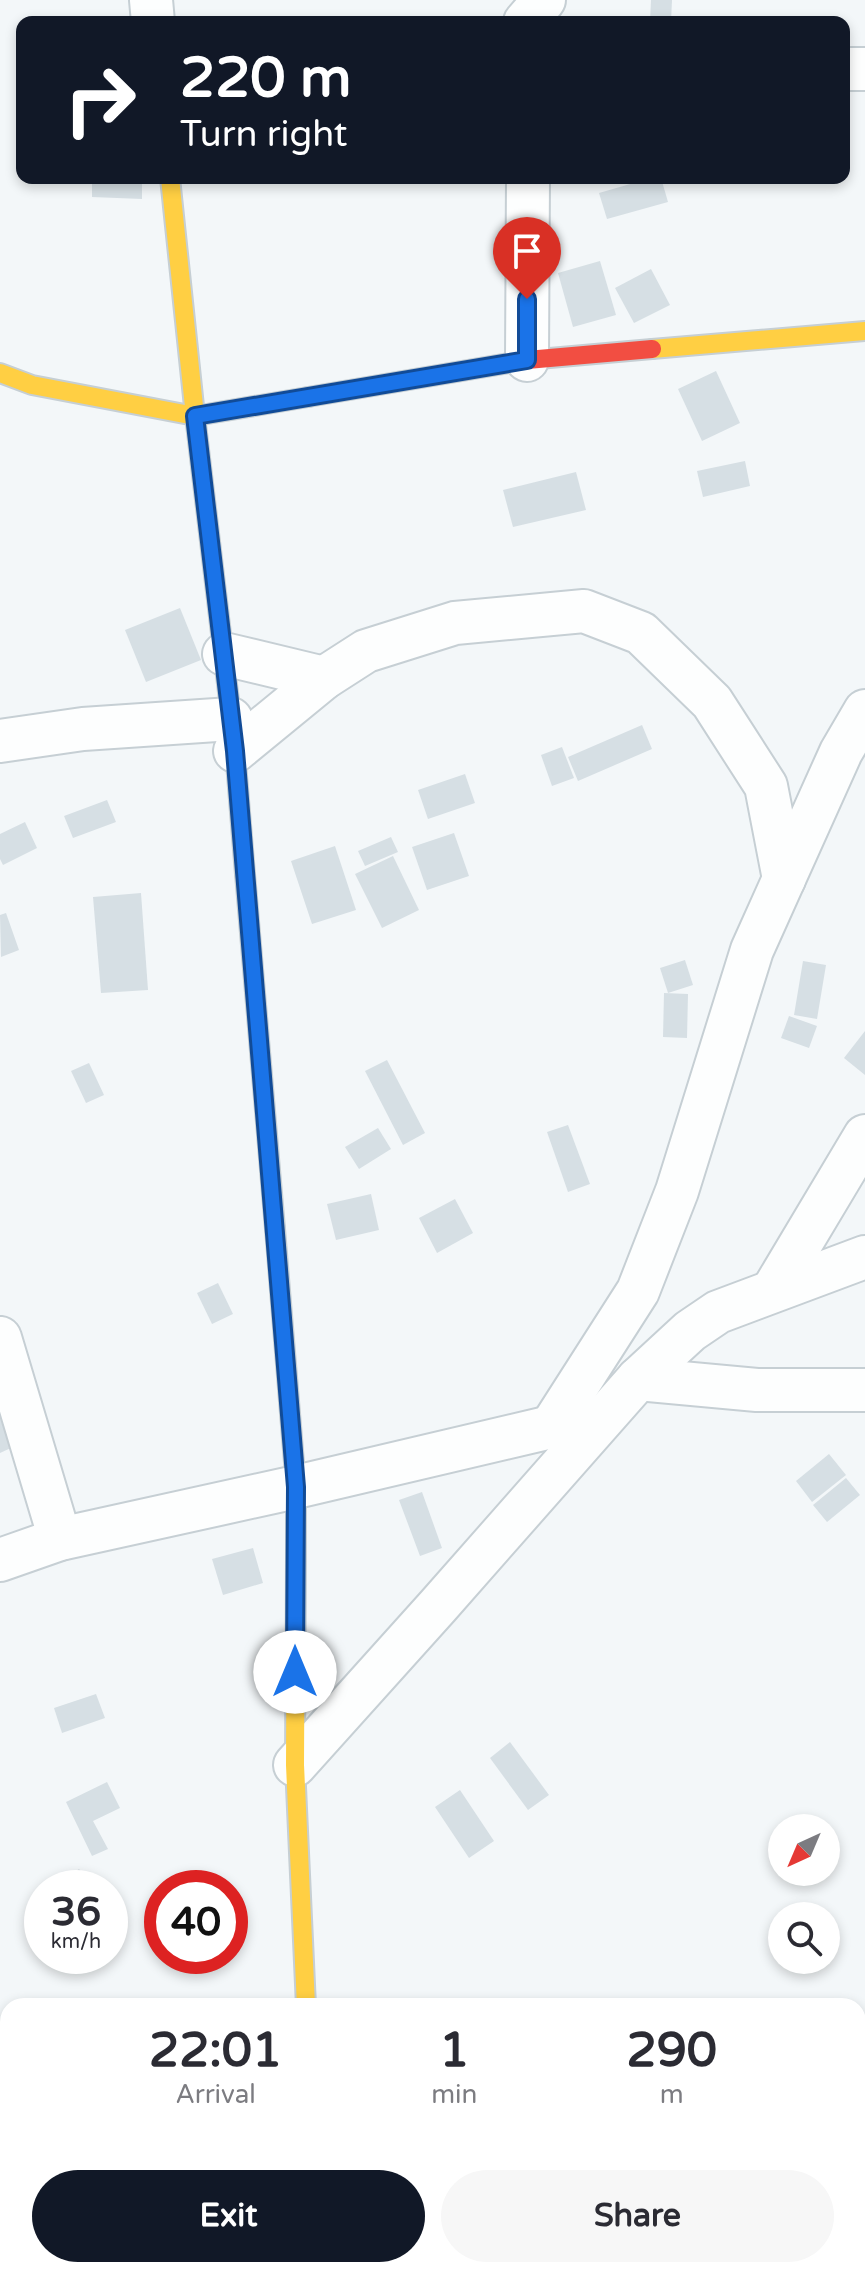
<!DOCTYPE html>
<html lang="en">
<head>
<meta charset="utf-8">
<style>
  body { margin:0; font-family:"Varela Round",sans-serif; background:#f7f7f7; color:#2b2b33; height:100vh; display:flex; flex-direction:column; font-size:30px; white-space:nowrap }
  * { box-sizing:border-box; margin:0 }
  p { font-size:26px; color:#7c7c81 }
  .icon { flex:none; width:44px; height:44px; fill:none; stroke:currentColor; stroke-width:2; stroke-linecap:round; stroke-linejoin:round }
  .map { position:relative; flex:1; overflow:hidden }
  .drawer { position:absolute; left:0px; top:1998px; width:866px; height:280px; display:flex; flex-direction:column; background:#fff; border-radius:24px 24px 0 0; box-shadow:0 4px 12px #0003 }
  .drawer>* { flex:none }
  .hud { position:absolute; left:16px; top:16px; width:834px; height:168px; border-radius:16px; box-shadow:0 4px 12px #0003; background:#111827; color:#fff; overflow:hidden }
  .needle { width:52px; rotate:224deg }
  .tools { position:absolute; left:768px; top:1814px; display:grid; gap:16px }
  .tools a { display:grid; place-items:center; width:72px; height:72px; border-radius:50%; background:#fff; box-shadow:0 4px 12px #0003; font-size:40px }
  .speed { position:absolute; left:24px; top:1870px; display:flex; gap:16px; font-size:40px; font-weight:700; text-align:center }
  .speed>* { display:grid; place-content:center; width:104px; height:104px; border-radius:50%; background:#fff; box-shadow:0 4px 12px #0003; line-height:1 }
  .speed small { font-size:20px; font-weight:400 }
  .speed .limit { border:12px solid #d22; background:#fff; color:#111 }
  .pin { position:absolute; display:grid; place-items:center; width:68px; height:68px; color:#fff; margin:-82px -34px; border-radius:50% 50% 50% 0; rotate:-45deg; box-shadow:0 0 8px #0007 }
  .pin .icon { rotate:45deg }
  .me { position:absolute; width:88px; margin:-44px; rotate:0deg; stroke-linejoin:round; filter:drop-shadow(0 0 6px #0008) }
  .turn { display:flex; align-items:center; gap:28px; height:168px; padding:0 32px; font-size:36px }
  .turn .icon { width:104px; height:104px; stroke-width:2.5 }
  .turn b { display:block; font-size:56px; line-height:68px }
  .eta { display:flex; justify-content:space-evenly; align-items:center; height:136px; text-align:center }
  .eta b { font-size:48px; font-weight:700; line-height:56px }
  .cta { display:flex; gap:16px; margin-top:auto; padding:16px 32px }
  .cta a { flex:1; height:92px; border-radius:48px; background:#111827; color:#fff; font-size:32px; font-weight:700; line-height:92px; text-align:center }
  .cta a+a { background:#f7f7f7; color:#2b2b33 }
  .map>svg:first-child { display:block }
  .building { fill:#d6dfe4 }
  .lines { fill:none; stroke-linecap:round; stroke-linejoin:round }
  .street-casing { stroke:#c6cfd4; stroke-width:46 }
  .fast-casing { stroke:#c6cfd4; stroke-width:22 }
  .slow-casing { stroke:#c6cfd4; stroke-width:22 }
  .jam-casing { stroke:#c6cfd4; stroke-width:22 }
  .street { stroke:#fdfefe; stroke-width:42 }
  .fast { stroke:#16e098; stroke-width:18 }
  .slow { stroke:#ffcf43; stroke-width:18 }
  .jam { stroke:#f24e42; stroke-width:18 }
  .route-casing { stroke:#114b97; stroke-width:20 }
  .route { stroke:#1a73e8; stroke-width:14 }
</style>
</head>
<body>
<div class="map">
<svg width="865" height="2278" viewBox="0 0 865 2278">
  <rect width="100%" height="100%" fill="#f3f7f9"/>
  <g class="building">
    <polygon points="651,0 672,0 671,22 650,22"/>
    <polygon points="92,178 142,178 142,199 92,197"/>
    <polygon points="651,178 661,178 668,202 607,219 599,193"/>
    <polygon points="600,261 616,315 573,327 558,273"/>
    <polygon points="651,269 670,305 634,323 615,288"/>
    <polygon points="716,371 740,423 702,441 678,389"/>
    <polygon points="745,461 750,486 703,497 697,471"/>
    <polygon points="576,472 586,510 513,527 503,490"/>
    <polygon points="180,608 201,660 146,682 125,630"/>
    <polygon points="642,725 652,749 578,781 568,757"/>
    <polygon points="562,747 574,778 552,786 541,755"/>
    <polygon points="465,774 475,803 428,819 418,790"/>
    <polygon points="107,800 116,822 73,838 64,816"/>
    <polygon points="25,822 37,848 3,865 0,859 0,834"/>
    <polygon points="454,833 469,876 427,890 412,847"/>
    <polygon points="391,837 398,852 365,866 358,851"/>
    <polygon points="335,846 356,910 312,924 291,861"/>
    <polygon points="393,856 419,910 382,928 355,874"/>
    <polygon points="141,893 148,990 101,993 93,897"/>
    <polygon points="6,913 19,950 1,957 0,915"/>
    <polygon points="685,960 693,985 668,993 660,968"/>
    <polygon points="803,961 826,965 817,1019 794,1015"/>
    <polygon points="664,993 688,994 687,1038 663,1037"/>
    <polygon points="789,1016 817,1026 809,1048 781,1038"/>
    <polygon points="865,1031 865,1075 844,1058"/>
    <polygon points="387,1060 425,1133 403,1145 365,1071"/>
    <polygon points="89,1063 104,1095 86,1103 71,1071"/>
    <polygon points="568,1125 590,1184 568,1192 547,1132"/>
    <polygon points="378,1128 391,1149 359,1169 345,1147"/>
    <polygon points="371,1194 379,1230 336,1240 327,1204"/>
    <polygon points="455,1199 473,1233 437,1253 419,1218"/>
    <polygon points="218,1283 233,1314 212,1324 197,1293"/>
    <polygon points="0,1409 26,1441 0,1453"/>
    <polygon points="829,1454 846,1475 812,1502 796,1481"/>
    <polygon points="846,1478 860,1495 827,1522 813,1505"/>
    <polygon points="422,1492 442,1548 420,1556 399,1500"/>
    <polygon points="253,1548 263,1583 223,1595 212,1559"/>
    <polygon points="96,1694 105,1718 62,1733 54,1708"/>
    <polygon points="510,1742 549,1795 528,1810 490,1758"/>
    <polygon points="107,1782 120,1808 93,1821 108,1849 92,1856 66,1802"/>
    <polygon points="460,1790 494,1841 469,1858 435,1807"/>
    <polygon points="79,1869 95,1888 56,1888"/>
    <polygon points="865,2030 865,2080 858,2081 858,2031"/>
    <polygon points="865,2189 865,2230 858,2232 858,2191"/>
    <polygon points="473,2270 595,2270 597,2278 475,2278"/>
  </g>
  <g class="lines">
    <defs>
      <g id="street">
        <polyline points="151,0 153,22"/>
        <polyline points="525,22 544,0"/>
        <polyline points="844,69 865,69"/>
        <polyline points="527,360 528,178"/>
        <polyline points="224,654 324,678"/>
        <polyline points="0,741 83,729 231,719"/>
        <polyline points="235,751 324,678 366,651 455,623 584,611 641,633 712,702 766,786 784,879"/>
        <polyline points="773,1290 865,1136"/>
        <polyline points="0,1338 60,1539"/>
        <polyline points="638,1379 757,1390 865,1390"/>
        <polyline points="551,1427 638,1291 677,1191 752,950 841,752 865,711"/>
        <polyline points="0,1560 60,1539 296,1487 551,1427 579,1424"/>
        <polyline points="295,1765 438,1606 638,1379 690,1331 718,1312 865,1257"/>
        <polyline points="858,2108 865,2107"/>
        <polyline points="283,2278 311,2275"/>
      </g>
      <polyline id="fast" points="245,874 275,1229"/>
      <g id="slow">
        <polyline points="170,178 195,416 235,751 245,874"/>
        <polyline points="652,349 865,331"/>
        <polyline points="0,373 32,385 195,416 308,397"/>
        <polyline points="296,1557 295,1765 306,2006"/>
      </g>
      <g id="jam">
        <polyline points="308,397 527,360 652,349"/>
        <polyline points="275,1229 296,1487 296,1557"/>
      </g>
    </defs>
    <use href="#street" class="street-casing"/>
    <use href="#fast" class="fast-casing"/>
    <use href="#slow" class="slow-casing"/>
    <use href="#jam" class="jam-casing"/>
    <use href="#street" class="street"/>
    <use href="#fast" class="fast"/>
    <use href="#slow" class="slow"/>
    <use href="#jam" class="jam"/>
  </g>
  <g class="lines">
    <defs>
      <polyline id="route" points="295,1672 296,1487 235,751 195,416 527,360 527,299"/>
    </defs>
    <use href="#route" class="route-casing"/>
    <use href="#route" class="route"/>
  </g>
</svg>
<div class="tools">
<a><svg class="needle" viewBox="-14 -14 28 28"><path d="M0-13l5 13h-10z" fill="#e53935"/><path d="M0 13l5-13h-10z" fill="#7c7c81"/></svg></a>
<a><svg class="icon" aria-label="search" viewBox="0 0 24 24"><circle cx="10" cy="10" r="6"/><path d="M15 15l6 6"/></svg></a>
</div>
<div class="speed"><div>36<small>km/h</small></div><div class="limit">40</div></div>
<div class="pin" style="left:527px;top:299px;background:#d93025"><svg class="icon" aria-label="arrive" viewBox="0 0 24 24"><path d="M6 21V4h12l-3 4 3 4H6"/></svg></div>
<svg class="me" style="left:295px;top:1672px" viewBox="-20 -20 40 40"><circle r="19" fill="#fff"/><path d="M0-13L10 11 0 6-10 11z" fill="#1a73e8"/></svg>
<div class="hud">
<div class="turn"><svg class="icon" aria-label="right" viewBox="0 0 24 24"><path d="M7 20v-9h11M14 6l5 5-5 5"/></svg><div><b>220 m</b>Turn right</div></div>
</div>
<section class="drawer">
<div class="eta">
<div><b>22:01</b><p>Arrival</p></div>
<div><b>1</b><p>min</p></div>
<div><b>290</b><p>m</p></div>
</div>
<div class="cta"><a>Exit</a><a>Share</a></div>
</section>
</div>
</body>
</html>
